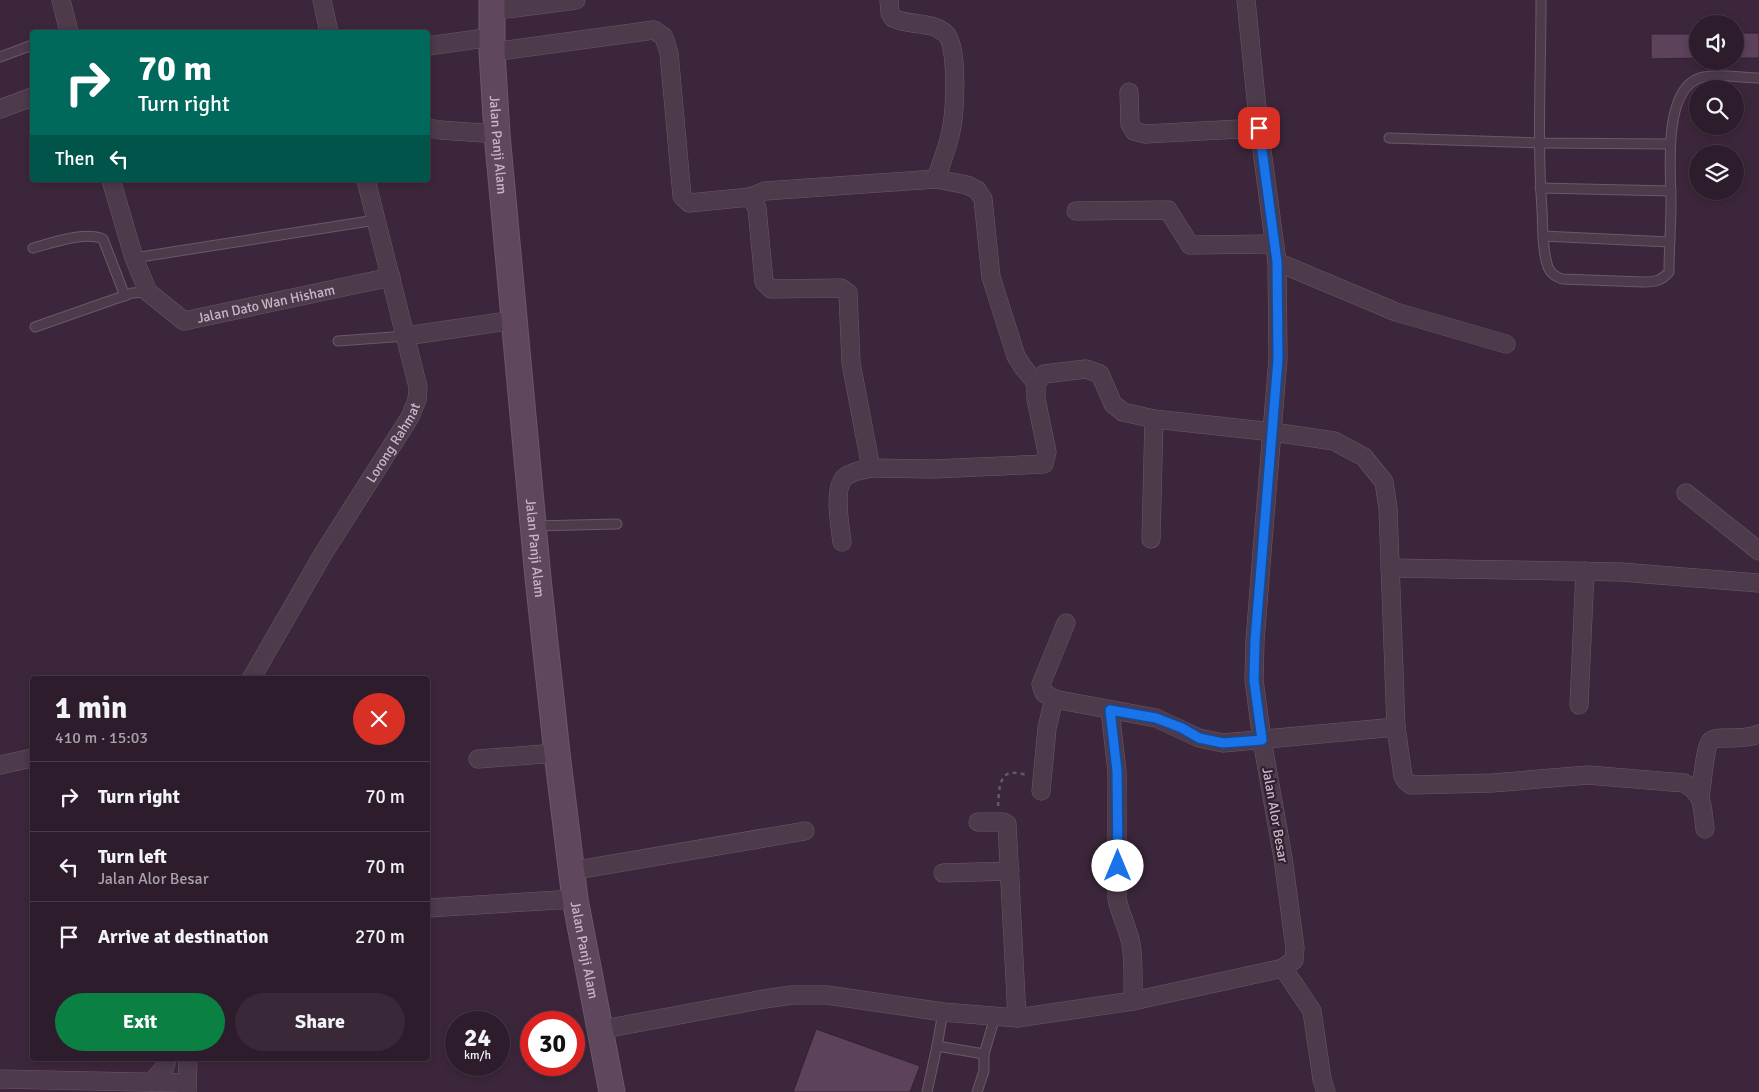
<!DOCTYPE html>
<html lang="en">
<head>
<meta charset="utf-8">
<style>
  body { margin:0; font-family:Signika,sans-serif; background:#392938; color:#f1f3f6; height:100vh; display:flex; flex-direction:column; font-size:19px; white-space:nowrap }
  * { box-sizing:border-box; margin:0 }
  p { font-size:16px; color:#a7a1a9 }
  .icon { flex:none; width:28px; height:28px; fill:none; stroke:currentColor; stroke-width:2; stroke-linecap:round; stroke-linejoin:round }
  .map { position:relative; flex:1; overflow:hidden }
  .panel { position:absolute; left:30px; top:676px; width:400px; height:385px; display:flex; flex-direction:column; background:#2d1c2c; border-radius:5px; box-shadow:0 2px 8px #0003,0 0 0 1px #483a48 }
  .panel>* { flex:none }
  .guide { position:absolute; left:30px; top:30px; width:400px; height:152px; border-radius:5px; box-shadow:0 2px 8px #0003,0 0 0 1px #483a48; background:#00695c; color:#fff; overflow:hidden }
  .buttons { position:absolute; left:1689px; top:15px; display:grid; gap:10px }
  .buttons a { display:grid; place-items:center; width:55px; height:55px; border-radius:50%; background:#2d1c2c; box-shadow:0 2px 8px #0003,0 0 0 1px #483a48; font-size:25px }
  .speed { position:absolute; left:445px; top:1011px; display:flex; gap:10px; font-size:25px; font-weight:700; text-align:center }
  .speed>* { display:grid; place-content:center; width:65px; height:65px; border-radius:50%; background:#2d1c2c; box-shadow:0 2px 8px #0003,0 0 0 1px #483a48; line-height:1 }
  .speed small { font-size:12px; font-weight:400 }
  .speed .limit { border:8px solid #d22; background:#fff; color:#111 }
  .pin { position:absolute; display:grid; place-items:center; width:42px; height:42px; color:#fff; margin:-21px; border-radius:10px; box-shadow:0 2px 8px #0006 }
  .me { position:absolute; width:55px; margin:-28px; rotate:0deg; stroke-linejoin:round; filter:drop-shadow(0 0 4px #0008) }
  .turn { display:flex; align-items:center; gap:18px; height:105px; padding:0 25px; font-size:22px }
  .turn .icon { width:65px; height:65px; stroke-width:2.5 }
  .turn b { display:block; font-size:35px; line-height:42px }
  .then { display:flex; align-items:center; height:48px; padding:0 25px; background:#0003; gap:10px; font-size:19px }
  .round { display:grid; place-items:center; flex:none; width:52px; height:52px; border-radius:26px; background:#392938 }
  .head { display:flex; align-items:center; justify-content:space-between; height:85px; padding:0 25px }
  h1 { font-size:30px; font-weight:700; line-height:38px }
  .action { display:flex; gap:10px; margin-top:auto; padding:10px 25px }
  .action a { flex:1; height:58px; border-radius:30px; background:#0b8043; color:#fff; font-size:20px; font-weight:700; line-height:58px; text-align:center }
  .action a+a { background:#392938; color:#f1f3f6 }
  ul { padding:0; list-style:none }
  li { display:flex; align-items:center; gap:15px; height:70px; padding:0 25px; border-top:1px solid #483a48 }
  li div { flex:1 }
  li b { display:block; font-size:19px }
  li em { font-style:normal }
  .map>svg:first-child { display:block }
  .building { fill:#5c425b; stroke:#342132 }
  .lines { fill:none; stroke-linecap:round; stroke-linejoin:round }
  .lane-casing { stroke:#6b5869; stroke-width:11 }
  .street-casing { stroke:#6b5869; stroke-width:19 }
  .secondary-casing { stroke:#6b5869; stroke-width:27 }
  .path { stroke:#65586c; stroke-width:2.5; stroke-dasharray:4 4; stroke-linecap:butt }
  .lane { stroke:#4d3a4b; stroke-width:9 }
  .street { stroke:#4d3a4b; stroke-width:18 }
  .secondary { stroke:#5f485d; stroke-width:25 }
  .route-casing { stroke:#114b97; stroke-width:12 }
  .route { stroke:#1a73e8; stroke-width:9 }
  .labels { text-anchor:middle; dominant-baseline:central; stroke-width:4.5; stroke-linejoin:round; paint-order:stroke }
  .street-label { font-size:14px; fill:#c8b5c6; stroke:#321f30 }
</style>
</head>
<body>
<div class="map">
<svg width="1759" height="1092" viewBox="0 0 1759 1092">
  <rect width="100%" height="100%" fill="#3c263b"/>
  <g class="building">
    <rect x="1735" y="33" width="24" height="25"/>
    <polygon points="1651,34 1698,34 1698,58 1651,59"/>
    <polygon points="816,1029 920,1066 910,1092 793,1092"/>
  </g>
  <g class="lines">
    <defs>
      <g id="lane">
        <path d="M1541,0C1541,70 1537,141 1542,210C1543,228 1542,250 1548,267C1551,274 1555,276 1562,279L1643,282C1655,282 1661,281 1669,272C1669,249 1671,226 1671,203C1671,173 1663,98 1695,80C1710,72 1742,78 1759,78"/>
        <polyline points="0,57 32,45"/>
        <polyline points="1389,138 1540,143 1669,144"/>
        <polyline points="1540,188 1671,191"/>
        <polyline points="1543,236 1669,242"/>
        <path d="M33,248C52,243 84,231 103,239L125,296"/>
        <polyline points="134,258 376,220"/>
        <polyline points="35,327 132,293 148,292"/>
        <polyline points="338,341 406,336"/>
        <polyline points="534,526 617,524"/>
        <polyline points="943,1012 937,1046 984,1054 984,1071 977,1092"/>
        <polyline points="984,1054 995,1017"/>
        <polyline points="927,1092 937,1046"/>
      </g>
      <g id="street">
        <polyline points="61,0 69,32"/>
        <polyline points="322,0 329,32"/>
        <path d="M889,0L890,13L893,18C909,26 931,21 945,33C959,44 955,113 951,131C948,147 941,163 936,179"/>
        <polyline points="491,11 576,0"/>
        <polyline points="428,46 492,37"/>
        <path d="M492,52L654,30L664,37L669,53L682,196L689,203L750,197L757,208L764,282L771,289L841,288L848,293L851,363L871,468L933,469L1044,464L1047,452L1036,399V383L1044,374L1086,369L1100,374L1113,404L1123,412L1154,419L1273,432L1334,441L1364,457L1384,482L1388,508L1396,727L1403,776L1406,781L1411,785L1492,783L1588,775L1684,783C1705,794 1702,808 1705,829"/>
        <polyline points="1129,92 1130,124 1134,131 1145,134 1259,128"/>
        <polyline points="0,109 32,97"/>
        <polyline points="428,128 440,130 497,134"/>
        <path id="s1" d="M111,180L134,258L148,292L184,321L391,277"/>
        <polyline points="750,197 765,191 936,179 967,185 977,190 983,199 991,277 1016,356 1023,367 1036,383"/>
        <polyline points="1076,211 1168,210 1190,245 1275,244"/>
        <polyline points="1277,262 1396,312 1506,344"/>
        <polyline points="406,336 514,320"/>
        <polyline points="1686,493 1759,551"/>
        <polyline points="1151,539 1154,419"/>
        <path d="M842,542C840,527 833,487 845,477C852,471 863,470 871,468"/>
        <polyline points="1390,568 1621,572 1759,583"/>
        <polyline points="1066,623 1041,684 1044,693 1054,699 1156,718 1199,738 1223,743 1396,727"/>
        <path id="s2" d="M251,679L323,554L410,417L417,400L418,387L366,180"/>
        <polyline points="1579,705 1585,571"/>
        <path d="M1110,710L1117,771V898C1120,915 1128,928 1131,944C1134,963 1133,982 1133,1001"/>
        <polyline points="478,759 557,753"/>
        <polyline points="0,765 32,758"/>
        <polyline points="1041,791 1047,728 1054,699"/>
        <path d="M1700,796C1702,787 1705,747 1710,742C1714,737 1722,738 1728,738C1738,738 1750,738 1759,734"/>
        <polyline points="978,822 1003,822 1007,824 1017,1018"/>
        <polyline points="571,871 805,831"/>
        <polyline points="943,873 1010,871"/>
        <polyline points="428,908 575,899"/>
        <polyline points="1283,968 1312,1011 1322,1079 1326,1092"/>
        <polyline points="599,1030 764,999 792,995 827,995 943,1012 1017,1018 1133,1001 1283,968 1294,960 1295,948 1283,858 1262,740 1254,680 1255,641 1262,552 1278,359 1277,262 1259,128 1246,0"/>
        <polyline points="0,1079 187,1083"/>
        <polyline points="152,1082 165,1067 167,1059"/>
        <polyline points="187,1092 188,1059"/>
      </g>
      <g id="secondary">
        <path id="s3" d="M492,0V52L497,134L538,578L557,753L575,899L612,1092"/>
      </g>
    </defs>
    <use href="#lane" class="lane-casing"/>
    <use href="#street" class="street-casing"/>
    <use href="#secondary" class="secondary-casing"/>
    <path class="path" d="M998,806C999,796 998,774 1011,773C1016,772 1022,774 1027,775"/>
    <use href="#lane" class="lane"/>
    <use href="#street" class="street"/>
    <use href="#secondary" class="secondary"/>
  </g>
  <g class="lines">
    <defs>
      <polyline id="route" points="1118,866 1117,771 1110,710 1156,718 1182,728 1199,738 1223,743 1262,740 1254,680 1255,641 1278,359 1277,262 1259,128"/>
    </defs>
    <use href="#route" class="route-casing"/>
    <use href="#route" class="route"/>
  </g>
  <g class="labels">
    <g class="street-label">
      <text stroke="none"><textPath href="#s3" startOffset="145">Jalan Panji Alam</textPath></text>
      <text stroke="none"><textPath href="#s1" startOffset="248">Jalan Dato Wan Hisham</textPath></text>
      <text stroke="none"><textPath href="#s2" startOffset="276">Lorong Rahmat</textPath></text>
      <text stroke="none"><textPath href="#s3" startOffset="550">Jalan Panji Alam</textPath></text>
      <text transform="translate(1275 815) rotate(80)">Jalan Alor Besar</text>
      <text stroke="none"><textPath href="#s3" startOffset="955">Jalan Panji Alam</textPath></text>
    </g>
  </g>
</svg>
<div class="buttons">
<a><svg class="icon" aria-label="sound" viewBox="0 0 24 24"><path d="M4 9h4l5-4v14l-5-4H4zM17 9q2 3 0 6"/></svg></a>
<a><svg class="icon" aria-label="search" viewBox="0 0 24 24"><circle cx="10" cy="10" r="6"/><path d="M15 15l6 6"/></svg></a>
<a><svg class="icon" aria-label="layers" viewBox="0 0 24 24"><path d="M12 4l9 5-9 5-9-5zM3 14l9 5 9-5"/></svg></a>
</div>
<div class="speed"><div>24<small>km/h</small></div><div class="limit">30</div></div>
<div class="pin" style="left:1259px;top:128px;background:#d93025"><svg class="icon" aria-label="arrive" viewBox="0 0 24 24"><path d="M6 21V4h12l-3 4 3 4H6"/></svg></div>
<svg class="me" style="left:1118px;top:866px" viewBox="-20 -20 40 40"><circle r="19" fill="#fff"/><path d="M0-13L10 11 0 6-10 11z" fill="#1a73e8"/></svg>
<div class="guide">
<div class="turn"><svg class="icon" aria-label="right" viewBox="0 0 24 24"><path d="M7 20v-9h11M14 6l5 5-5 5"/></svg><div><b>70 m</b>Turn right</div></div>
<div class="then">Then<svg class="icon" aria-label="left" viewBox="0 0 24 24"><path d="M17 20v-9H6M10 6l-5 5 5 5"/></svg></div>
</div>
<section class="panel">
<div class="head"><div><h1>1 min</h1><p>410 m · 15:03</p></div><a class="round" style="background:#d93025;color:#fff"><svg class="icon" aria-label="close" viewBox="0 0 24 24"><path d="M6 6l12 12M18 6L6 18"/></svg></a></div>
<ul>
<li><svg class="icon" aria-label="right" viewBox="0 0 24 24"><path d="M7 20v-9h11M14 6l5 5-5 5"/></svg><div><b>Turn right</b></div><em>70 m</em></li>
<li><svg class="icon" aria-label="left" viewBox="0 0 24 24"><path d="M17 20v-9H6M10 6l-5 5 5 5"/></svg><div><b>Turn left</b><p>Jalan Alor Besar</p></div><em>70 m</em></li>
<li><svg class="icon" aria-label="arrive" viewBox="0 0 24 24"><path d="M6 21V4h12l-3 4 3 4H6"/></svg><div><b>Arrive at destination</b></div><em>270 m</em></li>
</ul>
<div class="action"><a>Exit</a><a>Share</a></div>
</section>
</div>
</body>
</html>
